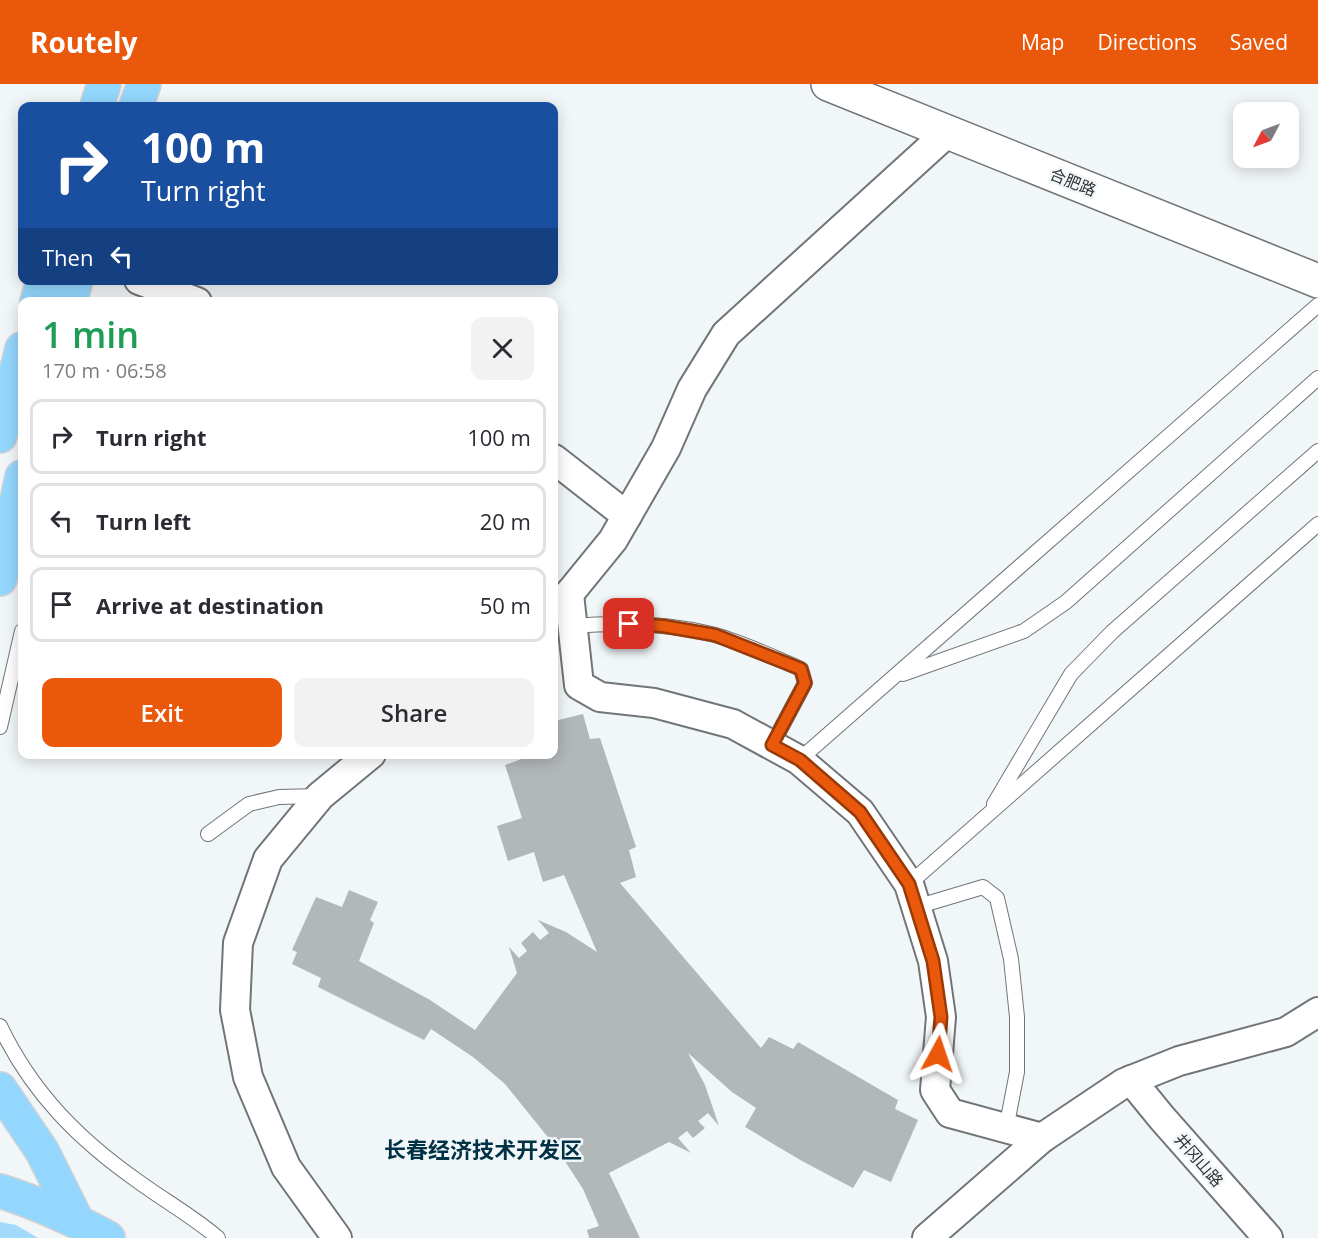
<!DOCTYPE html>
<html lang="en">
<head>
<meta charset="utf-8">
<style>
  body { margin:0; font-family:"Open Sans","Noto Sans SC",sans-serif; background:#f2f2f3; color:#2b2b33; height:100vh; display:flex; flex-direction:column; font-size:22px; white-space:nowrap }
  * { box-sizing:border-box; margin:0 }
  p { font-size:20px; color:#7c7c81 }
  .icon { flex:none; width:33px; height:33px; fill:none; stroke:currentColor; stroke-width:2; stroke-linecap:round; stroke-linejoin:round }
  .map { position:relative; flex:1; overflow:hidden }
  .details { position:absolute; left:18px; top:213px; width:540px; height:462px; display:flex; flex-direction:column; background:#fff; border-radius:12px; box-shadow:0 3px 15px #0003 }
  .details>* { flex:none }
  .banner { position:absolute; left:18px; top:18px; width:540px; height:183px; border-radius:12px; box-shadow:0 3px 15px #0003; background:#1a4fa0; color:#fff; overflow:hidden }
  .needle { width:39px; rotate:229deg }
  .controls { position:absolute; left:1233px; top:18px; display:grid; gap:12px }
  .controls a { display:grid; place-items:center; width:66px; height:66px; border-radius:12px; background:#fff; box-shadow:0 3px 15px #0003; font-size:30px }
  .pin { position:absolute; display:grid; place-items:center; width:51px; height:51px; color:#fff; margin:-26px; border-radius:12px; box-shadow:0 3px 9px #0006 }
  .me { position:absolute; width:66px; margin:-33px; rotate:5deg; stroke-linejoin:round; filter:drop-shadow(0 0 4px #0008) }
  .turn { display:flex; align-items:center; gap:21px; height:126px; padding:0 24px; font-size:27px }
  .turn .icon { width:78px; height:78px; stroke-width:2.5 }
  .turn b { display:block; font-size:42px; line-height:51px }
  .then { display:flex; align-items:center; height:57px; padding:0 24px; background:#0003; gap:12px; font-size:22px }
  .round { display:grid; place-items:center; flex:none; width:63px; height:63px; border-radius:12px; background:#f2f2f3 }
  .overview { display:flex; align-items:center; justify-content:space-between; height:102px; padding:0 24px }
  h1 { font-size:36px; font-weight:600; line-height:45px; color:#1e9e55 }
  .primary-button { display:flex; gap:12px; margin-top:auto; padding:12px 24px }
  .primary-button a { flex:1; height:69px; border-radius:12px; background:#ea580c; color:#fff; font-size:24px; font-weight:600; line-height:69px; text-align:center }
  .primary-button a+a { background:#f2f2f3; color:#2b2b33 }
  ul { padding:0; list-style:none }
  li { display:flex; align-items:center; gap:18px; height:75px; margin:0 12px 9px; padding:0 12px; border:3px solid #e1e1e2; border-radius:12px }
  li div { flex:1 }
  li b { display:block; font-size:22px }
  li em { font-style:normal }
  header { display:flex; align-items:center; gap:36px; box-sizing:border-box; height:84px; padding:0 30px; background:#ea580c; color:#fff }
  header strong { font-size:28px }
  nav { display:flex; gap:33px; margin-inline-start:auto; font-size:21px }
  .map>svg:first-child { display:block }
  .green { fill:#a1dafb }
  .building { fill:#b2b7ba }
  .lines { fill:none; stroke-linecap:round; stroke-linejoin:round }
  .lane-casing { stroke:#717578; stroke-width:16 }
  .street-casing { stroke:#717578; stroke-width:32 }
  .secondary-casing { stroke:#717578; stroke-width:36 }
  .highway-casing { stroke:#d1d2d2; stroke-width:36 }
  .lane { stroke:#fff; stroke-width:14 }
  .street { stroke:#fff; stroke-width:28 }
  .secondary { stroke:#fff; stroke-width:33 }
  .highway { stroke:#94d7fe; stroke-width:33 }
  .route-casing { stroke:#983908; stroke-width:15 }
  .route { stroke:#ea580c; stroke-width:10 }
  .labels { text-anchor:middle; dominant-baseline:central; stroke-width:5; stroke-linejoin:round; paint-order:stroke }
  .street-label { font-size:16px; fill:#2f3132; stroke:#f1f6f9 }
  .district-label { font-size:22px; font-weight:bold; fill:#013145; stroke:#f1f6f9 }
</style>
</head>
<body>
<header>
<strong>Routely</strong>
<nav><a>Map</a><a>Directions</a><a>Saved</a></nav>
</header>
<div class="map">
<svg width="1318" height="1154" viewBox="0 0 1318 1154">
  <rect width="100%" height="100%" fill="#f1f6f9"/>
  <polygon class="green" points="0,1138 16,1141 38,1154 0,1154"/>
  <polygon class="building" points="583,630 590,655 600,654 636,763 629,766 636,793 620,799 761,964 769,953 793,965 798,958 898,1016 895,1025 918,1036 891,1098 864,1086 853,1104 802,1077 745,1043 756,1024 732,1008 688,969 705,1001 719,1042 708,1029 698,1037 705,1044 693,1054 687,1047 678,1054 691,1069 669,1058 609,1089 640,1154 589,1154 587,1146 599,1142 583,1105 555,1062 505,1000 473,973 431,945 424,956 318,903 321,894 292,880 297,868 292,866 316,813 342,823 349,806 378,818 370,836 374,839 359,877 430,916 475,946 517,889 509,863 519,874 527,867 521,859 533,848 540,856 549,849 538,836 566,848 597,868 564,791 543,798 534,768 508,777 497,742 522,734 505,681 524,674 523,670 554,670 554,637"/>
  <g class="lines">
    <defs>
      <g id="lane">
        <path d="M572,542C620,538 669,539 715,551C744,559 773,573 801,585L805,599L772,661"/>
        <polyline points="903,590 1024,547 1066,518 1318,294"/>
        <polyline points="0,643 22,547"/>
        <polyline points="799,676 1318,221"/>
        <polyline points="994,720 1071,590 1112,548 1318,367"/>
        <polyline points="208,750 249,720 279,713 318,712"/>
        <polyline points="909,800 1318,440"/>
        <polyline points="916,823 983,803 997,814 1011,875 1017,933 1017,988 1006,1045"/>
        <path d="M0,942C32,1009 79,1056 139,1098C165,1117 194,1133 218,1154"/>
      </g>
      <g id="street">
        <polyline points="139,196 197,218"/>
        <polyline points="554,375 627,432"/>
        <polyline points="569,510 579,601 600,613 654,619 733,640 799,676 860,728 909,800 933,877 941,933 935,1006 950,1029 1042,1054"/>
        <polyline points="555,521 569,510 613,456 666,364 692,305 726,250 948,48"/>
        <polyline points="1131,996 1162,1034 1268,1154"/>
        <polyline points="337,1154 286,1083 248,993 235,926 238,859 268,775 320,712 371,670"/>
        <polyline points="927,1154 1042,1054 1124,999 1179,977 1286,948 1318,928"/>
      </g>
      <polyline id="secondary" points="828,0 1318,197"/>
      <g id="highway">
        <polyline points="97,22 104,0"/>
        <polyline points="136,22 144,0"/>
        <polyline points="37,218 43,196"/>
        <polyline points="70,218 76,196"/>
        <polyline points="0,352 22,265"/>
        <polyline points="0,495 22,393"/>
        <polyline points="0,1005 42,1067 77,1137"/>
        <path d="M0,1107C38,1119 73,1135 108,1154"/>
      </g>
    </defs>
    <use href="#lane" class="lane-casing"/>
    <use href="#street" class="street-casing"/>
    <use href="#secondary" class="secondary-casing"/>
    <use href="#highway" class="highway-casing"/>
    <use href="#lane" class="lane"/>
    <use href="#street" class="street"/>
    <use href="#secondary" class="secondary"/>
    <use href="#highway" class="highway"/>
  </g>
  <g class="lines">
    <defs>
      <polyline id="route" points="629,540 663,542 715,551 801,585 805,599 772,661 800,676 860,728 909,800 933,877 941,933 938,970"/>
    </defs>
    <use href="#route" class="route-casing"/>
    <use href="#route" class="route"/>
  </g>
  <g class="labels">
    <g class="street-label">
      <text transform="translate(1073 98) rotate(22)">合肥路</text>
      <text transform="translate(1199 1076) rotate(49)">井冈山路</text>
    </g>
    <g class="district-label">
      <text x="483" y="1065">长春经济技术开发区</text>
    </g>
  </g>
</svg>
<div class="controls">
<a><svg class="needle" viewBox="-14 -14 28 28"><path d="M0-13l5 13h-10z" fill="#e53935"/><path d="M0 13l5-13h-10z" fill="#7c7c81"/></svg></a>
</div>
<div class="pin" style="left:629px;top:540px;background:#d93025"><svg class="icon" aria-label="arrive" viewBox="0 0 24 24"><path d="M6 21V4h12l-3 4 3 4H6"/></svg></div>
<svg class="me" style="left:938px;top:970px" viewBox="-20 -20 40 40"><path d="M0-17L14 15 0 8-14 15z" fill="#ea580c" stroke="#fff" stroke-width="4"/></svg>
<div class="banner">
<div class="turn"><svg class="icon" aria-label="right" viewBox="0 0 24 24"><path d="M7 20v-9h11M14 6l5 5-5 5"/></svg><div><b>100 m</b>Turn right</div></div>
<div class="then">Then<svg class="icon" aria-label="left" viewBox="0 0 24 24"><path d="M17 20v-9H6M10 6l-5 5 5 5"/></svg></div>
</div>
<section class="details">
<div class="overview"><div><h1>1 min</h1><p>170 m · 06:58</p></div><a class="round"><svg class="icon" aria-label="close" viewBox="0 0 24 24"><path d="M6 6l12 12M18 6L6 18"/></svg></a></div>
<ul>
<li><svg class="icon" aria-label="right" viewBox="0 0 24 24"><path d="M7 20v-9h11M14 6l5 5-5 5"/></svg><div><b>Turn right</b></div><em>100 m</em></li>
<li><svg class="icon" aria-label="left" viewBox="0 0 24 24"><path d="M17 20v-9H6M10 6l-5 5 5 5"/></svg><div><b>Turn left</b></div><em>20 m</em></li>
<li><svg class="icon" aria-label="arrive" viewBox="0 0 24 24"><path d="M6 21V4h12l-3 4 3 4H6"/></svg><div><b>Arrive at destination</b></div><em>50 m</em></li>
</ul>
<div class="primary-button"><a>Exit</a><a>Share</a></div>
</section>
</div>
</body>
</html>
